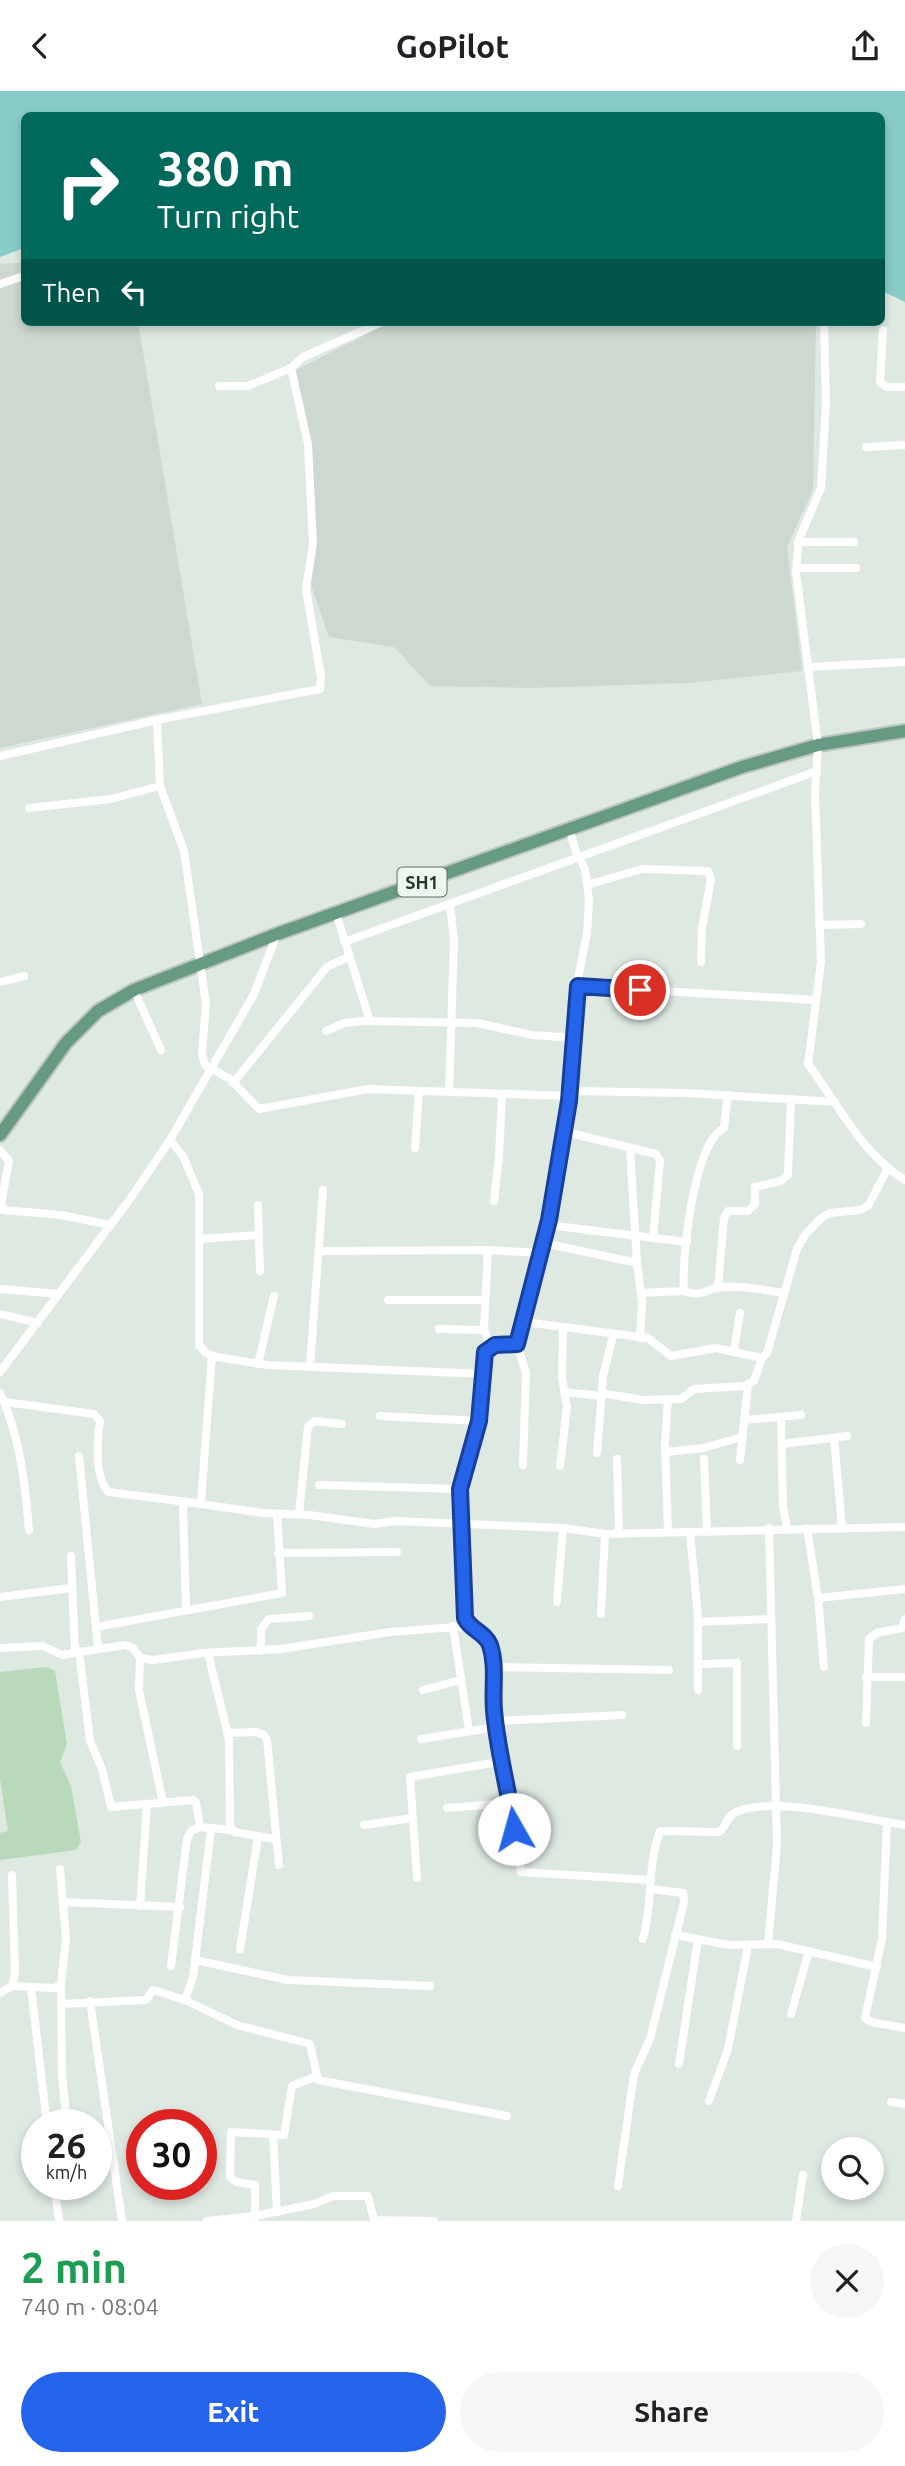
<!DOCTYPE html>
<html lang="en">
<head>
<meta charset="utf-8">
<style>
  body { margin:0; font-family:Ubuntu,sans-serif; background:#f6f6f6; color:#202124; height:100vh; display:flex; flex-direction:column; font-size:26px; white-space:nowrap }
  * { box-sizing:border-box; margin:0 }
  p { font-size:23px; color:#757577 }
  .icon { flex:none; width:38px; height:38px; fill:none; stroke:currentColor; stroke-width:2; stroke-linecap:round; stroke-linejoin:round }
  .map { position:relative; height:2130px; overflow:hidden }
  .sheet { display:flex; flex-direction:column; background:#fff; flex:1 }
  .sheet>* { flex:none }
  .guide { position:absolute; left:21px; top:21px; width:864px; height:214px; border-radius:10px; box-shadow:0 4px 10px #0003; background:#00695c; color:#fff; overflow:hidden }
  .fabs { position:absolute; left:821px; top:2046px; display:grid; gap:14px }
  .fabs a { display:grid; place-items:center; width:63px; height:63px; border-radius:50%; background:#fff; box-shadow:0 4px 10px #0003; font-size:35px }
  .speed { position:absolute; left:21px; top:2018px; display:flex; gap:14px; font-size:35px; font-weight:700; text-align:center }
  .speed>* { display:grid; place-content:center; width:91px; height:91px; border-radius:50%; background:#fff; box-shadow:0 4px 10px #0003; line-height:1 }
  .speed small { font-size:18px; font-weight:400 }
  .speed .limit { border:10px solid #d22; background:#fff; color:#111 }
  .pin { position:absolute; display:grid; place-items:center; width:60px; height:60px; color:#fff; margin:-30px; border:4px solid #fff; border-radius:50%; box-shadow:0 2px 7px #0007 }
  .me { position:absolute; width:77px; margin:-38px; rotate:353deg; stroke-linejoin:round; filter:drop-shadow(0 0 5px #0008) }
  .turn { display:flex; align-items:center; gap:24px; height:147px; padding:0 21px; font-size:32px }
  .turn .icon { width:91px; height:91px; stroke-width:2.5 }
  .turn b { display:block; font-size:49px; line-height:60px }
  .then { display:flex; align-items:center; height:66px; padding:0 21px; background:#0003; gap:14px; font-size:26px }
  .round { display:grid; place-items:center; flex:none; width:74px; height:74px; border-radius:37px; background:#f6f6f6 }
  .headline { display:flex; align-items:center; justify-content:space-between; height:119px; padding:0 21px }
  h1 { font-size:42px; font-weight:700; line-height:52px; color:#1e9e55 }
  .cta { display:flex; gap:14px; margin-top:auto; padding:14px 21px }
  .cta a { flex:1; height:80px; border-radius:42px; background:#2563eb; color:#fff; font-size:28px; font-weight:700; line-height:80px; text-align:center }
  .cta a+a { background:#f6f6f6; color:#202124 }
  header { display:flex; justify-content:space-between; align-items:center; height:91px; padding:0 21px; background:#fff; font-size:32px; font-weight:700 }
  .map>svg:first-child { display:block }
  .built { fill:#cdd8d1 }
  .green { fill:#b8d9ba }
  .water { fill:#89cbc7 }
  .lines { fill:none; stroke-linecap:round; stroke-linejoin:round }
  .primary-casing { stroke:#bcc3c0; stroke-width:16 }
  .minor { stroke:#fff; stroke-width:8 }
  .primary { stroke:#669b82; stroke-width:12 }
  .route-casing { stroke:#184099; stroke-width:18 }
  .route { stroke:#2563eb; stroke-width:12 }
  .labels { text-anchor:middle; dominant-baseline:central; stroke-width:5; stroke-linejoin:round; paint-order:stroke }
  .shield { fill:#eef6f0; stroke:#5e7067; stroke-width:2 }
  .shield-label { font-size:18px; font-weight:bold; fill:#21372c }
</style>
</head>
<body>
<header><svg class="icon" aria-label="back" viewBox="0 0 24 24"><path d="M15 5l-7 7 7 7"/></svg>GoPilot<svg class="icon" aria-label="share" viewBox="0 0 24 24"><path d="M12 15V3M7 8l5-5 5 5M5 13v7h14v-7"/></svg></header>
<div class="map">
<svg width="905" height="2130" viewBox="0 0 905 2130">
  <rect width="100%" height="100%" fill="#dee9e2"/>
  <g class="built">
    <polygon points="24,171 24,231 138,231 202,613 0,657 0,173"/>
    <polygon points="390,231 816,231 813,399 787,456 802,580 688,592 530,597 430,595 394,556 329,546 308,485 312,384 296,279"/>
  </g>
  <polygon class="green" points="47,1576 55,1580 67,1653 60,1671 71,1695 81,1751 76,1759 0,1769 0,1742 8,1740 0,1688 0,1581"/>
  <polygon class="water" points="0,0 905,0 905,211 882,200 882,24 24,24 24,157 0,166"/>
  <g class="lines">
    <defs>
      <polyline id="primary" points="0,1044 66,952 98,920 134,899 277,843 742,676 818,654 905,640"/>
    </defs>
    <use href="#primary" class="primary-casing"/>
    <g class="minor">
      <polyline points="0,193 24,185"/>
      <path d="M824,231L826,312L821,397L799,448L796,481L818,654L815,702L821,871L808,973C838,1013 861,1062 905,1089"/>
      <polyline points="883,239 880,291 886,296 905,296"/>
      <polyline points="219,295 248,295 291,277"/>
      <polyline points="866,356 905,354"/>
      <polyline points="798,451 854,451"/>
      <polyline points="797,477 856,477"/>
      <polyline points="808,576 905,571"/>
      <polyline points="157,629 160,695 184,760 206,913 202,963 205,974 230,988 259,1018 368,998 569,1005"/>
      <polyline points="0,665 157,629 320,598 321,586 306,498 313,452 308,353 291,277 303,266 382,231"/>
      <polyline points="29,717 111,708 160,695"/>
      <polyline points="569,737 576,761 585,778 589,809 587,842 578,888 569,1010 549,1129 520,1246 512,1255 495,1254 485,1261 479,1330 460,1398 465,1526 469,1535 486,1546 491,1555 494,1576 494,1619 509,1694 521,1781 650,1789"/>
      <polyline points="587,794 642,778 708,780 711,788 702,837 701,871"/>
      <polyline points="336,822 370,930"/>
      <polyline points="819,834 861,833"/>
      <polyline points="344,851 817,680"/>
      <polyline points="0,891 24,885"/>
      <polyline points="578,895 816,909"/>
      <polyline points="134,899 161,959"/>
      <polyline points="326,940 344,932 363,930 477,932 532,944 575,947"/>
      <polyline points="233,992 327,876 350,865"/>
      <polyline points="570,1000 686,1002 835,1011"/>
      <polyline points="449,1001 454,850 450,814"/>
      <path d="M728,1004L724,1037C694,1051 681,1167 684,1200C702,1207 706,1198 721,1196C742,1194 764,1199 784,1202"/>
      <polyline points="562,1040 656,1063 660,1070 653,1147"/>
      <polyline points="170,1049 183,1065 199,1103 199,1254 206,1262 217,1266 267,1274 486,1283"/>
      <polyline points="415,1057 419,1000"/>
      <polyline points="0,1059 9,1070 1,1113 3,1119 61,1124 110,1134"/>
      <polyline points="494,1110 499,1066 502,1003"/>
      <polyline points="258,1114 260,1180"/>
      <polyline points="548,1134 687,1151"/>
      <polyline points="199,1148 257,1144"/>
      <polyline points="544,1152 637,1172 630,1058"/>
      <polyline points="488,1159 484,1236 489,1257"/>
      <polyline points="319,1160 488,1159 541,1162"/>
      <polyline points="637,1172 642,1211 640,1247"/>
      <polyline points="718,1196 724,1127 728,1120 748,1120 755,1113 755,1096 781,1090 788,1084 791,1008"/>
      <polyline points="0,1198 59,1203"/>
      <polyline points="641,1202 684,1200"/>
      <polyline points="388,1209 485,1209"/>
      <polyline points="0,1223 38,1232"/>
      <polyline points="525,1231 648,1247 671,1265 716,1257 762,1267 767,1262 797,1158 805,1144 821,1127 830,1122 860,1119 868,1115 887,1079"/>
      <polyline points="439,1238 484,1239"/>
      <polyline points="517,1253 526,1282 523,1374"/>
      <polyline points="734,1260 740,1222"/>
      <polyline points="258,1273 274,1205"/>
      <polyline points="310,1275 323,1099"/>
      <polyline points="0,1281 130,1108 170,1049 254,903 277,843"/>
      <polyline points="564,1301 601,1305"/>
      <path d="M0,1302C20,1345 25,1392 29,1439"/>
      <polyline points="601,1302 643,1309 681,1308 694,1298 744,1295 754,1290 762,1267"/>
      <polyline points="668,1308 665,1352 668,1440"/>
      <path d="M5,1311L94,1323L100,1330C97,1351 94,1384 108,1401L187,1411"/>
      <polyline points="380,1325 479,1330"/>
      <polyline points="781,1327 783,1416 787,1437"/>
      <polyline points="744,1329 801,1324"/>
      <polyline points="834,1347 842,1436"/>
      <polyline points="782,1353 847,1345"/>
      <polyline points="666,1361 703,1357 742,1346"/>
      <polyline points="597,1362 603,1285 613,1245"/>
      <polyline points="79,1365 98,1557"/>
      <polyline points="617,1368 619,1443"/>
      <polyline points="704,1368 707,1441"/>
      <polyline points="740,1369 748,1294"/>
      <polyline points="560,1375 567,1316 562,1287 563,1236"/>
      <polyline points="319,1394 460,1398"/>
      <polyline points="201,1411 212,1264"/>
      <polyline points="299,1423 308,1335 315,1330 342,1333"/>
      <polyline points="807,1437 818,1507 824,1576"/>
      <polyline points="690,1441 698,1526 698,1599"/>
      <polyline points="278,1462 397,1461"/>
      <polyline points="71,1465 75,1561"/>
      <polyline points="0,1506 71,1497"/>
      <polyline points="818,1507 905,1498"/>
      <polyline points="557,1511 563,1437"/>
      <polyline points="186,1518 183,1413 187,1411 263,1422 309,1424 374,1433 395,1430 563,1437 605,1443 905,1436"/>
      <polyline points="601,1523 605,1443"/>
      <polyline points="698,1531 771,1528"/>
      <polyline points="453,1535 469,1640"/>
      <polyline points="96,1536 282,1502 277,1423"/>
      <polyline points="0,1557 43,1555 62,1564 125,1554 133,1557 140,1567 153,1569 203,1562 281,1558 390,1541 469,1535"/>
      <polyline points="79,1560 90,1650 102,1678 111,1716 193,1709 196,1711 200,1736 232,1739"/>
      <polyline points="261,1560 261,1538 269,1528 309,1525"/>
      <polyline points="208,1562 229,1648 230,1735 234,1741 275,1748"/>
      <polyline points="140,1567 139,1599 163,1712"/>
      <polyline points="700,1573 737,1572 737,1655"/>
      <polyline points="494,1576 669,1579"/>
      <polyline points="866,1586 905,1586"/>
      <polyline points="423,1599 461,1589"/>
      <polyline points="496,1630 622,1624"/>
      <polyline points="866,1632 869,1548 877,1542 902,1537 905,1528"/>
      <polyline points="227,1642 256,1641 264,1644 267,1649 279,1774"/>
      <polyline points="421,1648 497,1636"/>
      <polyline points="447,1717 511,1712"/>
      <polyline points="887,1731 882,1848 865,1927 871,1931 905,1937"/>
      <polyline points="364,1734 412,1727"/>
      <polyline points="417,1787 410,1686 504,1670"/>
      <polyline points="63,1811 180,1816"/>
      <polyline points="140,1815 147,1713"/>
      <polyline points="675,1844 729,1854 777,1853 877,1876"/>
      <path d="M643,1848C653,1813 647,1774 660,1740L719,1741C727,1736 726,1725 736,1721C775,1704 862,1728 905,1734"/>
      <polyline points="768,1853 777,1754 769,1437"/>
      <polyline points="240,1858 258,1746"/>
      <polyline points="195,1869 288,1889 430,1895"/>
      <polyline points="171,1875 187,1748 191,1740 200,1736"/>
      <polyline points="61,1894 62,1984 67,2034"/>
      <polyline points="12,1895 54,1897 61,1894 66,1847 60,1778"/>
      <polyline points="31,1896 47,2034"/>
      <polyline points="0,1902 12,1895 15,1882 12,1784"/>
      <polyline points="185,1909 193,1886 211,1739"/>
      <polyline points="90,1910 122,2130"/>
      <polyline points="61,1913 146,1909 153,1899 185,1909 237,1934 310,1953 318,1989 507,2025"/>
      <polyline points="791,1923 809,1860"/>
      <polyline points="679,1973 698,1848"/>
      <polyline points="709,2010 728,1958 748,1855"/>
      <polyline points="891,2011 905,2013"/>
      <polyline points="273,2044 277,2121"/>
      <polyline points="54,2093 59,2130"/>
      <polyline points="73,2093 74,2102"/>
      <polyline points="618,2095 634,1983 650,1948 684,1811 683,1802 651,1798"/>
      <polyline points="255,2127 255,2094 236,2091 230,2086 231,2041 284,2044 292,1995 315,1986"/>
      <polyline points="207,2130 255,2125 314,2113 333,2105 368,2105 374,2129 434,2130"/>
      <polyline points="796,2130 803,2084"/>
    </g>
    <use href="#primary" class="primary"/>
  </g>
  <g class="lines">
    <defs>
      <path id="route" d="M514,1738C509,1699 497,1659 494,1619C492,1598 497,1575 490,1554C485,1541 470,1539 465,1527L460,1398L479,1330L485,1261L495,1254L517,1253L549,1129L569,1010L578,895L640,899"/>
    </defs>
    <use href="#route" class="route-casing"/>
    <use href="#route" class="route"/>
  </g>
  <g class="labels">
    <rect class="shield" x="397.5" y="776.5" width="49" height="29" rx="5"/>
    <g class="shield-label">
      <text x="422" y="791">SH1</text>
    </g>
  </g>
</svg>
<div class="fabs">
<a><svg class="icon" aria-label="search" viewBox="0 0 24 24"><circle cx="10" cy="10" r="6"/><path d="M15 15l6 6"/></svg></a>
</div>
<div class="speed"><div>26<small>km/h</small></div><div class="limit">30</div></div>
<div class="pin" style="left:640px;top:899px;background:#d93025"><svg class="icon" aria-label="arrive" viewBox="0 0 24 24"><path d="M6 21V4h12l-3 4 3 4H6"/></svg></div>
<svg class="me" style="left:514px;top:1738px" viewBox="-20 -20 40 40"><circle r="19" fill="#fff"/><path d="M0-13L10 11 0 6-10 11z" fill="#2563eb"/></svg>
<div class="guide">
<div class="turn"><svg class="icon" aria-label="right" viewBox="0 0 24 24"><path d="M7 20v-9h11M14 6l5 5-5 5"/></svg><div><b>380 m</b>Turn right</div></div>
<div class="then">Then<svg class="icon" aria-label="left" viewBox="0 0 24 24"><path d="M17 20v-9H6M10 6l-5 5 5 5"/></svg></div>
</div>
</div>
<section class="sheet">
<div class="headline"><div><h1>2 min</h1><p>740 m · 08:04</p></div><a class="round"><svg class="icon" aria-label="close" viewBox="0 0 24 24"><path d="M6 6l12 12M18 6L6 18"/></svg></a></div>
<div class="cta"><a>Exit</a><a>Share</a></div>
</section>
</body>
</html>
